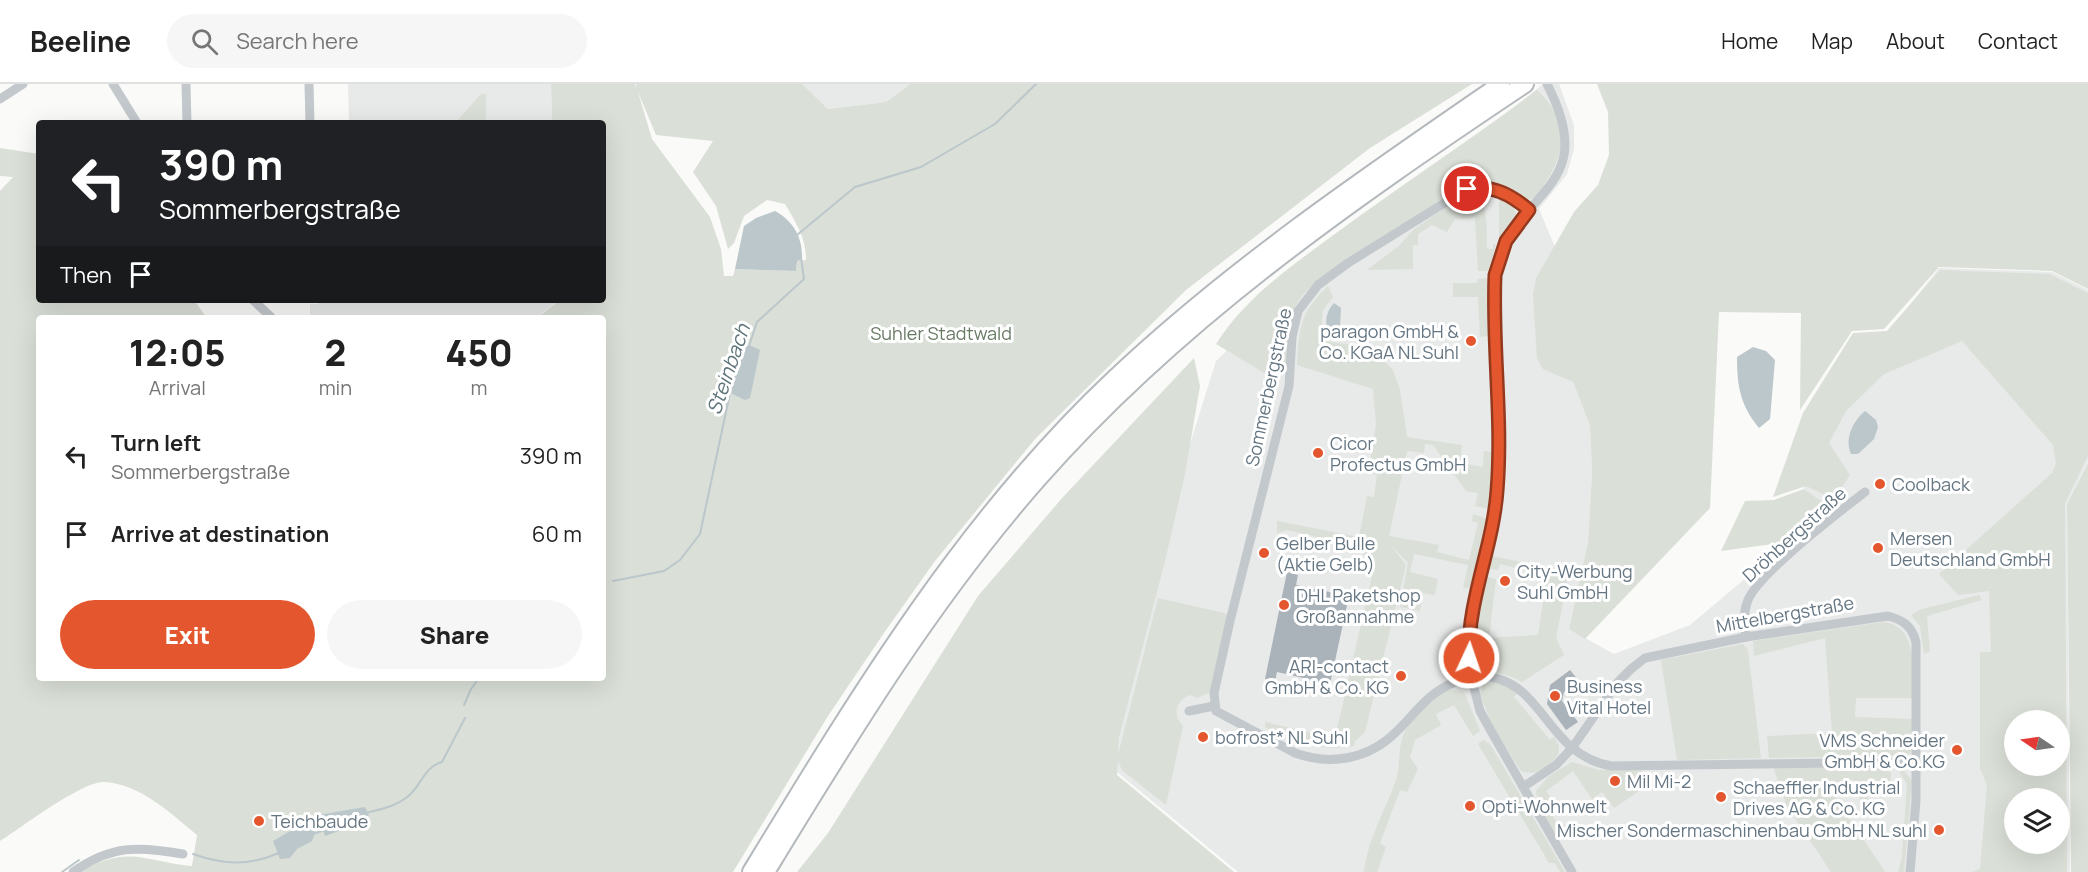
<!DOCTYPE html>
<html lang="en">
<head>
<meta charset="utf-8">
<style>
  body { margin:0; font-family:Manrope,sans-serif; background:#f6f6f6; color:#222; height:100vh; display:flex; flex-direction:column; font-size:22px; white-space:nowrap }
  * { box-sizing:border-box; margin:0 }
  p { font-size:20px; color:#767676 }
  .icon { flex:none; width:33px; height:33px; fill:none; stroke:currentColor; stroke-width:2; stroke-linecap:round; stroke-linejoin:round }
  .map { position:relative; flex:1; overflow:hidden }
  .panel { position:absolute; left:36px; top:231px; width:570px; height:366px; display:flex; flex-direction:column; background:#fff; border-radius:6px; box-shadow:0 6px 24px #0002 }
  .panel>* { flex:none }
  .guide { position:absolute; left:36px; top:36px; width:570px; height:183px; border-radius:6px; box-shadow:0 6px 24px #0002; background:#202124; color:#fff; overflow:hidden }
  .needle { width:39px; rotate:283deg }
  .buttons { position:absolute; left:2004px; top:626px; display:grid; gap:12px }
  .buttons a { display:grid; place-items:center; width:66px; height:66px; border-radius:50%; background:#fff; box-shadow:0 6px 24px #0002; font-size:30px }
  .pin { position:absolute; display:grid; place-items:center; width:51px; height:51px; color:#fff; margin:-26px; border:3px solid #fff; border-radius:50%; box-shadow:0 2px 6px #0007 }
  .me { position:absolute; width:66px; margin:-33px; rotate:3deg; stroke-linejoin:round; filter:drop-shadow(0 0 4px #0008) }
  .turn { display:flex; align-items:center; gap:21px; height:126px; padding:0 24px; font-size:27px }
  .turn .icon { width:78px; height:78px; stroke-width:2.5 }
  .turn b { display:block; font-size:42px; line-height:51px }
  .then { display:flex; align-items:center; height:57px; padding:0 24px; background:#0003; gap:12px; font-size:22px }
  .eta { display:flex; justify-content:space-evenly; align-items:center; height:102px; text-align:center }
  .eta b { font-size:36px; font-weight:800; line-height:42px }
  .action { display:flex; gap:12px; margin-top:auto; padding:12px 24px }
  .action a { flex:1; height:69px; border-radius:36px; background:#e4572e; color:#fff; font-size:24px; font-weight:800; line-height:69px; text-align:center }
  .action a+a { background:#f6f6f6; color:#222 }
  ul { padding:0; list-style:none }
  li { display:flex; align-items:center; gap:18px; height:78px; padding:0 24px }
  li div { flex:1 }
  li b { display:block; font-size:22px }
  li em { font-style:normal }
  header { display:flex; align-items:center; gap:36px; box-sizing:border-box; height:84px; padding:0 30px; background:#fff; border-bottom:2px solid #e0e0e0 }
  header strong { font-size:28px }
  nav { display:flex; gap:33px; margin-inline-start:auto; font-size:21px }
  .search { width:420px; height:54px; background:#f6f6f6; display:flex; align-items:center; gap:15px; box-sizing:border-box; padding:0 21px; border-radius:33px; color:#767676; font-size:22px }
  .map>svg:first-child { display:block }
  .built { fill:#e8e9e9; fill-rule:evenodd }
  .green { fill:#dadfd7; fill-rule:evenodd }
  .water { fill:#bbc7cb }
  .lines { fill:none; stroke-linecap:round; stroke-linejoin:round }
  .stream { stroke:#bbc7cb; stroke-width:2 }
  .building { fill:#aab3b9 }
  .motorway-casing { stroke:#b4b9bd; stroke-width:20 }
  .minor { stroke:#c3c8cc; stroke-width:9 }
  .motorway { stroke:#fff; stroke-width:16 }
  .route-casing { stroke:#94391e; stroke-width:15 }
  .route { stroke:#e4572e; stroke-width:10 }
  .poi-dot { fill:#e4572e; stroke:#fff; stroke-width:2 }
  .labels { text-anchor:middle; dominant-baseline:central; stroke-width:6; stroke-linejoin:round; paint-order:stroke }
  .poi-label { font-size:18px; fill:#657683; stroke:#fff; text-anchor:start }
  .park-label { font-size:18px; fill:#687a64; stroke:#fff }
  .street-label { font-size:18px; fill:#657683; stroke:#fff }
  .water-label { font-size:20px; font-style:italic; fill:#60757c; stroke:#fff }
</style>
</head>
<body>
<header>
<strong>Beeline</strong>
<div class="search"><svg class="icon" aria-label="search" viewBox="0 0 24 24"><circle cx="10" cy="10" r="6"/><path d="M15 15l6 6"/></svg>Search here</div>
<nav><a>Home</a><a>Map</a><a>About</a><a>Contact</a></nav>
</header>
<div class="map">
<svg width="2088" height="788" viewBox="0 0 2088 788">
  <rect width="100%" height="100%" fill="#fafaf8"/>
  <g class="built">
    <polygon points="348,0 551,0 552,39 349,39"/>
    <polygon points="802,0 910,0 886,18 828,25"/>
    <path d="M1543,0H1559L1574,41V65L1567,90L1539,125L1555,163L1536,194L1560,291L1573,298L1590,342L1592,388L1588,458L1569,545L1614,570L1690,541L1830,423L1804,405L1803,358L1939,184L2052,188L2088,206V378L2067,420L2070,788H1238L1106,679L1153,478L1216,277L1290,204ZM2014,636H2060V681H2014ZM2014,714H2060V759H2014Z"/>
    <polygon points="318,216 554,216 554,220 536,234 310,234 310,220 318,220"/>
  </g>
  <g class="green">
    <path d="M551,0H635L636,4V0H802L828,25L886,18L910,0H1472L1370,64L1186,206L1035,355L935,477L886,546L828,632L733,788H77C132,761 137,776 192,782L197,751C170,729 142,701 105,698C83,696 21,744 0,757V107L13,93L0,92V64L39,70V216H194L207,234H39V594H603V234H537L555,220V216H603V39H552ZM638,8L656,51L713,57L693,88L716,122L728,165L734,159L744,132L767,116L785,120C796,139 806,153 806,176L797,177L796,187L735,185L733,192H724L721,165L710,133L652,55Z"/>
    <polygon points="1597,0 2088,0 2088,205 2052,187 1939,183 1884,245 1852,247 1800,326 1801,229 1719,228 1710,424 1585,555 1569,545 1588,458 1592,388 1590,342 1573,298 1543,285 1537,274 1533,211 1536,194 1574,128 1598,101 1609,71 1608,28"/>
    <path d="M1537,6C1576,42 1563,76 1535,114C1521,119 1513,106 1499,102C1487,98 1478,98 1465,101C1431,122 1398,144 1365,165C1344,179 1318,192 1302,212C1297,218 1292,228 1290,236C1287,254 1296,301 1266,290L1216,260C1245,214 1289,184 1332,152C1400,102 1470,56 1537,6Z"/>
    <polygon points="481,10 486,10 486,39 455,39"/>
    <path d="M1474,110C1490,118 1486,149 1487,165H1493V160H1496L1488,187H1478L1475,134L1455,135L1447,148L1432,141L1418,150V161H1413V185L1367,186L1400,161L1413,146L1458,115Z"/>
    <polygon points="1499,114 1512,120 1516,130 1499,156"/>
    <path d="M1940,186L2049,190L2088,209V372L2065,419L2067,788H1972L1980,785L1987,701L1980,684V568H1991L1989,507L1958,511L1939,490L2052,389L2056,380L2053,361L1962,257L1884,290L1846,327L1829,359L1850,391L1834,415L1806,402L1773,413L1803,329L1853,249L1887,247ZM2014,636H2060V681H2014ZM2014,714H2060V759H2014Z"/>
    <polygon points="1488,194 1489,252 1480,253 1478,213 1453,213 1453,199 1477,199 1478,195"/>
    <path d="M1328,202L1333,213L1323,226L1321,246L1329,258L1370,263L1393,286L1400,306L1407,353L1462,361L1460,379L1483,383L1484,367L1492,368L1489,425L1475,422L1478,409L1466,407L1433,361L1425,360L1424,369L1407,367L1389,452L1439,461L1437,468L1469,476L1478,439L1472,437L1473,430L1488,435L1472,504H1463L1468,481L1414,470L1410,488L1438,495L1435,511L1423,509L1420,527L1400,523L1408,479L1388,458L1406,481L1365,648L1355,657L1354,662C1320,668 1294,657 1265,643V638L1335,654L1373,488L1360,463L1287,446L1277,449V437L1359,453L1367,412L1374,413L1377,391L1369,388L1376,340L1373,305L1297,281C1300,242 1299,230 1328,202Z"/>
    <path d="M1194,274L1200,302L1185,390L1165,477L1119,653L1118,671L1158,514L1228,530L1210,608L1198,614L1189,611C1176,618 1172,630 1183,642L1166,721L1122,686L1118,677L1117,691L1234,788H797L828,749L978,512L1063,413Z"/>
    <polygon points="2088,379 2088,788 2071,788 2067,420"/>
    <polygon points="1804,405 1830,423 1788,458 1721,467 1745,417 1774,416"/>
    <path d="M1492,472L1569,488L1556,554L1564,571L1522,598C1508,589 1490,590 1478,580C1473,562 1482,512 1487,493L1496,495L1489,554L1538,551L1547,492L1500,480L1498,486L1489,485Z"/>
    <polygon points="1979,511 1982,516 1927,532 1930,567 1924,570 1920,542 1911,531 1922,525"/>
    <path d="M1884,538C1919,543 1912,587 1913,614H1856L1855,633L1914,635L1911,668L1906,672L1769,674L1767,652L1832,649L1825,554L1754,572L1753,557Z"/>
    <polygon points="1743,560 1748,566 1761,674 1677,676 1661,576"/>
    <path d="M1492,598L1503,600L1518,609L1514,613L1550,656L1554,653L1559,662L1558,671C1549,683 1536,693 1521,687L1494,645L1480,611L1483,601Z"/>
    <path d="M1448,605L1464,608L1480,647L1473,652L1454,621L1436,630L1441,641L1415,656L1410,673L1418,685L1407,708L1400,706L1380,759L1386,763L1377,788H1364C1368,755 1385,727 1396,696C1401,680 1397,663 1405,647C1415,628 1431,617 1448,605Z"/>
    <polygon points="1483,656 1490,660 1565,788 1560,788 1555,779 1549,779 1478,660"/>
    <polygon points="1572,678 1599,686 1641,686 1651,699 1614,724 1602,708 1592,715 1573,687 1546,707 1557,724 1551,729 1559,743 1564,740 1566,744 1558,749 1554,748 1538,721 1536,707 1549,692"/>
    <polygon points="1773,683 1888,684 1891,689 1891,701 1887,696 1866,711 1870,718 1868,720 1862,718 1855,707 1863,701 1853,696 1840,698 1834,711 1885,788 1831,788 1787,722"/>
    <polygon points="1901,683 1912,697 1904,788 1898,788 1902,773 1907,700 1899,687"/>
  </g>
  <g class="water">
    <path d="M775,127C795,138 803,155 802,176L797,177L796,187L735,185L744,142L756,134Z"/>
    <path d="M1334,219L1341,224L1340,243L1335,248L1328,246C1324,237 1327,226 1334,219Z"/>
    <polygon points="749,261 760,266 750,314 745,316 722,305 737,265"/>
    <path d="M1753,263L1766,267L1775,276L1770,335L1759,344C1740,321 1737,302 1737,273Z"/>
    <path d="M1865,327L1876,336L1878,343L1874,355L1858,370H1851C1844,355 1853,337 1865,327Z"/>
    <polygon points="365,723 369,731 358,740 325,752 318,731"/>
    <polygon points="304,739 313,744 315,749 312,757 297,765 290,774 280,775 273,757"/>
  </g>
  <g class="lines">
    <g class="stream">
      <polyline points="797,151 855,103 921,83 995,40 1036,0"/>
      <polyline points="749,262 757,238 804,195 801,174"/>
      <polyline points="613,497 664,487 680,476 700,450 730,309"/>
      <polyline points="464,621 471,605 479,594"/>
      <path d="M366,729C380,725 394,723 406,714C421,704 423,683 442,678L465,634"/>
      <polyline points="313,750 325,746"/>
      <path d="M193,770C224,781 249,782 279,769"/>
      <polyline points="62,788 79,776"/>
    </g>
  </g>
  <g class="building">
    <polygon points="1287,488 1298,491 1296,501 1349,512 1330,600 1277,588 1275,597 1265,595"/>
    <polygon points="1570,586 1579,597 1564,608 1562,617 1578,638 1566,646 1547,620 1550,601"/>
  </g>
  <g class="lines">
    <defs>
      <g id="motorway">
        <path d="M751,788C857,614 964,436 1114,295C1233,183 1367,92 1501,0"/>
        <path d="M766,788C849,652 932,515 1038,395C1178,236 1350,117 1525,0"/>
      </g>
    </defs>
    <use href="#motorway" class="motorway-casing"/>
    <g class="minor">
      <polyline points="113,0 137,39"/>
      <polyline points="186,0 187,39"/>
      <polyline points="309,0 310,39"/>
      <path d="M1547,0C1603,109 1512,103 1495,191L1497,407L1470,542L1471,592L1480,627L1491,647L1572,788"/>
      <polyline points="0,15 23,0"/>
      <path d="M1529,126C1510,110 1493,101 1467,105L1348,179L1318,201L1298,227L1292,253L1289,302L1230,537L1214,609L1216,627L1295,669C1331,682 1369,675 1396,648C1417,628 1426,610 1455,598C1462,595 1469,592 1477,592C1545,591 1543,670 1611,682L1916,678"/>
      <polyline points="253,216 272,234"/>
      <path d="M1746,553C1744,540 1743,528 1748,516C1759,489 1839,428 1865,408"/>
      <polyline points="1189,627 1214,622"/>
      <path d="M1523,703L1556,681L1572,664L1618,598L1631,585L1645,574L1746,553L1888,532C1903,536 1912,542 1916,558V716L1910,788"/>
      <path d="M73,788C111,761 138,762 183,770"/>
    </g>
    <use href="#motorway" class="motorway"/>
  </g>
  <g class="lines">
    <defs>
      <path id="route" d="M1467,105C1493,101 1510,110 1529,126L1506,157L1495,191C1492,263 1503,335 1497,407C1493,463 1467,517 1469,574"/>
    </defs>
    <use href="#route" class="route-casing"/>
    <use href="#route" class="route"/>
  </g>
  <g class="poi-dot">
    <circle cx="1471" cy="257" r="6"/>
    <circle cx="1318" cy="369" r="6"/>
    <circle cx="1880" cy="400" r="6"/>
    <circle cx="1878" cy="464" r="6"/>
    <circle cx="1264" cy="469" r="6"/>
    <circle cx="1505" cy="497" r="6"/>
    <circle cx="1284" cy="521" r="6"/>
    <circle cx="1401" cy="592" r="6"/>
    <circle cx="1555" cy="612" r="6"/>
    <circle cx="1203" cy="653" r="6"/>
    <circle cx="1957" cy="666" r="6"/>
    <circle cx="1615" cy="697" r="6"/>
    <circle cx="1721" cy="713" r="6"/>
    <circle cx="1470" cy="722" r="6"/>
    <circle cx="259" cy="737" r="6"/>
    <circle cx="1939" cy="746" r="6"/>
  </g>
  <g class="labels">
    <g class="poi-label">
      <text x="1459" y="247" text-anchor="end">paragon GmbH &amp;<tspan x="1459" dy="21">Co. KGaA NL Suhl</tspan></text>
      <text x="1330" y="359">Cicor<tspan x="1330" dy="21">Profectus GmbH</tspan></text>
      <text x="1892" y="400">Coolback</text>
      <text x="1890" y="454">Mersen<tspan x="1890" dy="21">Deutschland GmbH</tspan></text>
      <text x="1276" y="459">Gelber Bulle<tspan x="1276" dy="21">(Aktie Gelb)</tspan></text>
      <text x="1517" y="487">City-Werbung<tspan x="1517" dy="21">Suhl GmbH</tspan></text>
      <text x="1296" y="511">DHL Paketshop<tspan x="1296" dy="21">Großannahme</tspan></text>
      <text x="1389" y="582" text-anchor="end">ARI-contact<tspan x="1389" dy="21">GmbH &amp; Co. KG</tspan></text>
      <text x="1567" y="602">Business<tspan x="1567" dy="21">Vital Hotel</tspan></text>
      <text x="1215" y="653">bofrost* NL Suhl</text>
      <text x="1945" y="656" text-anchor="end">VMS Schneider<tspan x="1945" dy="21">GmbH &amp; Co.KG</tspan></text>
      <text x="1627" y="697">Mil Mi-2</text>
      <text x="1733" y="703">Schaeffler Industrial<tspan x="1733" dy="21">Drives AG &amp; Co. KG</tspan></text>
      <text x="1482" y="722">Opti-Wohnwelt</text>
      <text x="271" y="737">Teichbaude</text>
      <text x="1927" y="746" text-anchor="end">Mischer Sondermaschinenbau GmbH NL suhl</text>
    </g>
    <g class="park-label">
      <text x="941" y="249">Suhler Stadtwald</text>
    </g>
    <g class="street-label">
      <text transform="translate(1268 303) rotate(-78)">Sommerbergstraße</text>
      <text transform="translate(1794 450) rotate(-42)">Dröhbergstraße</text>
      <text transform="translate(1785 530) rotate(-10)">Mittelbergstraße</text>
    </g>
    <g class="water-label">
      <text transform="translate(728 285) rotate(-71)">Steinbach</text>
    </g>
  </g>
</svg>
<div class="buttons">
<a><svg class="needle" viewBox="-14 -14 28 28"><path d="M0-13l5 13h-10z" fill="#e53935"/><path d="M0 13l5-13h-10z" fill="#767676"/></svg></a>
<a><svg class="icon" aria-label="layers" viewBox="0 0 24 24"><path d="M12 4l9 5-9 5-9-5zM3 14l9 5 9-5"/></svg></a>
</div>
<div class="pin" style="left:1467px;top:105px;background:#d93025"><svg class="icon" aria-label="arrive" viewBox="0 0 24 24"><path d="M6 21V4h12l-3 4 3 4H6"/></svg></div>
<svg class="me" style="left:1469px;top:574px" viewBox="-20 -20 40 40"><circle r="17" fill="#e4572e" stroke="#fff" stroke-width="3"/><path d="M0-11L8 9 0 5-8 9z" fill="#fff"/></svg>
<div class="guide">
<div class="turn"><svg class="icon" aria-label="left" viewBox="0 0 24 24"><path d="M17 20v-9H6M10 6l-5 5 5 5"/></svg><div><b>390 m</b>Sommerbergstraße</div></div>
<div class="then">Then<svg class="icon" aria-label="arrive" viewBox="0 0 24 24"><path d="M6 21V4h12l-3 4 3 4H6"/></svg></div>
</div>
<section class="panel">
<div class="eta">
<div><b>12:05</b><p>Arrival</p></div>
<div><b>2</b><p>min</p></div>
<div><b>450</b><p>m</p></div>
</div>
<ul>
<li><svg class="icon" aria-label="left" viewBox="0 0 24 24"><path d="M17 20v-9H6M10 6l-5 5 5 5"/></svg><div><b>Turn left</b><p>Sommerbergstraße</p></div><em>390 m</em></li>
<li><svg class="icon" aria-label="arrive" viewBox="0 0 24 24"><path d="M6 21V4h12l-3 4 3 4H6"/></svg><div><b>Arrive at destination</b></div><em>60 m</em></li>
</ul>
<div class="action"><a>Exit</a><a>Share</a></div>
</section>
</div>
</body>
</html>
